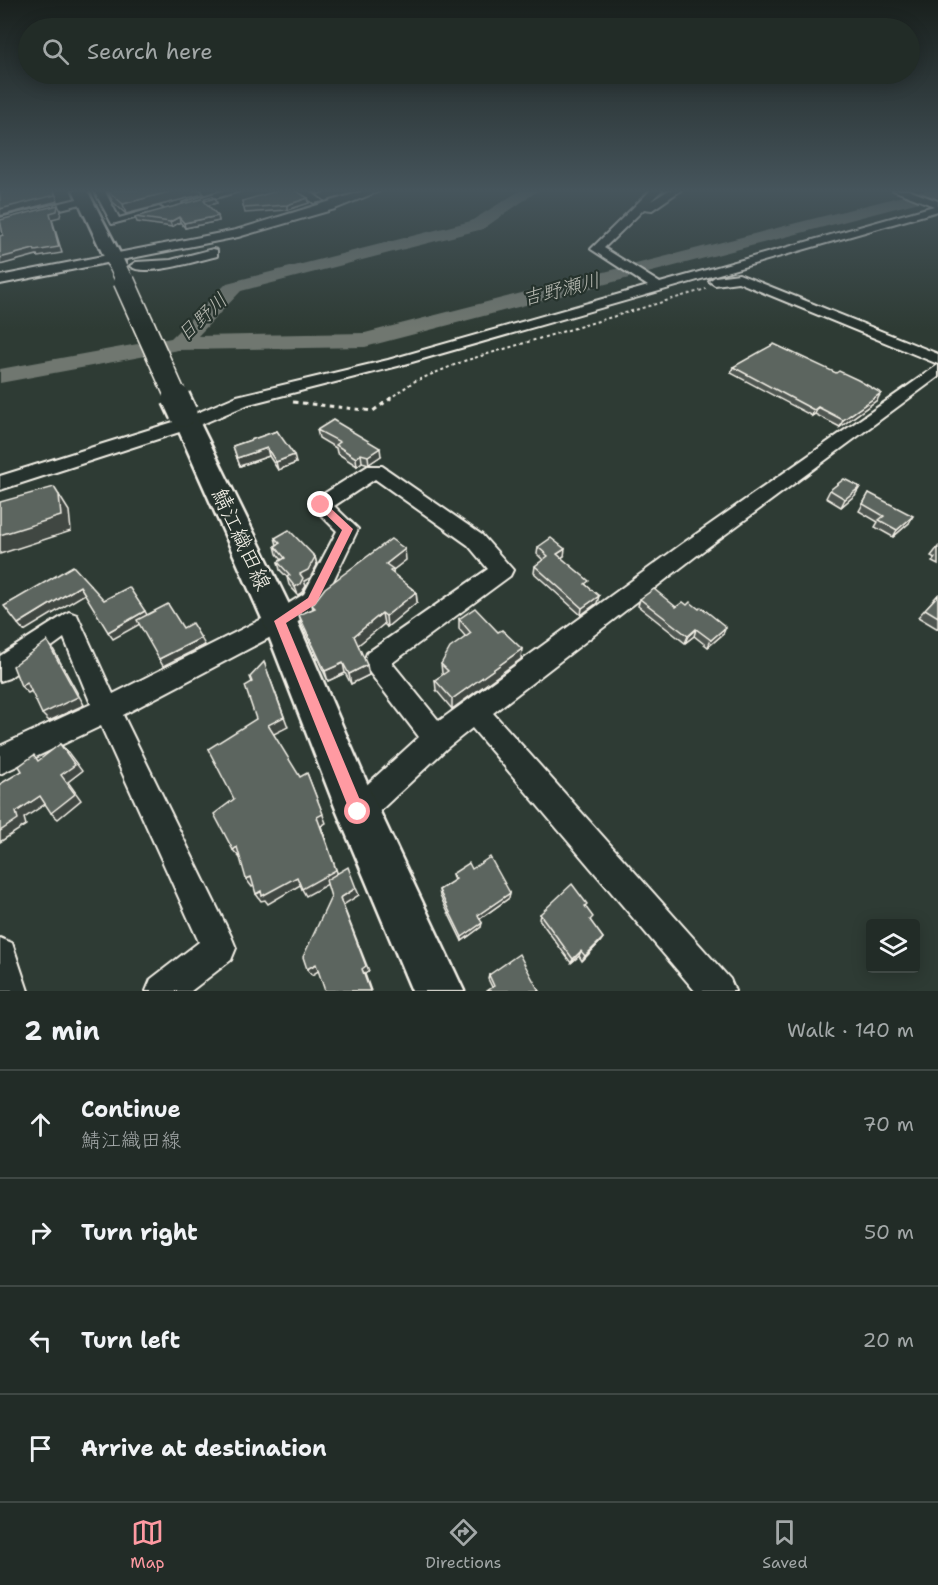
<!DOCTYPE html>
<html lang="en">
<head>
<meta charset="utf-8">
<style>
	body { margin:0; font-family:"Shantell Sans","Klee One",sans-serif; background:#2e3833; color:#f1f3f6 }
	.controls { position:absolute; right:18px; bottom:18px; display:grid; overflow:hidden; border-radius:6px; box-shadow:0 3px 15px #0003 }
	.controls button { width:54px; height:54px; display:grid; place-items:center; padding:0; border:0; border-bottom:2px solid #3f4844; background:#222c27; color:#f1f3f6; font:30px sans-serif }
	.stop { position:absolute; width:18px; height:18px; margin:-14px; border:4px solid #ff9aa2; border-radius:50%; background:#fff }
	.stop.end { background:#ff9aa2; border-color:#fff; box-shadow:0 2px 6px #0008 }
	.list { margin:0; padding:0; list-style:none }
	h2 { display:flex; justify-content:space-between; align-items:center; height:78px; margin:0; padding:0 24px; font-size:26px }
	h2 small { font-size:20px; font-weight:400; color:#a2a7a7 }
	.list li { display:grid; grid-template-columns:39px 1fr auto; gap:18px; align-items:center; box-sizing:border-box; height:108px; padding:0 24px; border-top:2px solid #3f4844 }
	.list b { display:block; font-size:22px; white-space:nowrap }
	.list p { margin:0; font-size:20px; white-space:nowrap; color:#a2a7a7 }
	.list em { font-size:20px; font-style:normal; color:#a2a7a7 }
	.icon { flex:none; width:33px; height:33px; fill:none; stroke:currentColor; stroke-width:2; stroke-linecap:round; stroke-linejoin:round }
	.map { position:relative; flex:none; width:938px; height:991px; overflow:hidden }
	.search { position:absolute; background:#222c27; box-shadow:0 3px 15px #0003; left:18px; right:18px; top:18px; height:66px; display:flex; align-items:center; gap:15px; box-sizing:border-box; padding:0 21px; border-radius:33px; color:#a2a7a7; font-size:22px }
	.sheet { height:510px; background:#222c27 }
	nav { display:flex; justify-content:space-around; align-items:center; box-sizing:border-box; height:84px; border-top:2px solid #3f4844; background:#222c27; font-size:16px; color:#a2a7a7 }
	nav a { display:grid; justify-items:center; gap:3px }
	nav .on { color:#ff9aa2 }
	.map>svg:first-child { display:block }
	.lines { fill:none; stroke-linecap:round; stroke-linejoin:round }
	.river { fill:#6f7770; fill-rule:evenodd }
	.minor-casing { stroke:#f4f1e8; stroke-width:4 }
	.secondary-casing { stroke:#f4f1e8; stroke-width:5 }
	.path-far1 { stroke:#f4f1e8; stroke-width:2; stroke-dasharray:3 3; stroke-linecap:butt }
	.path { stroke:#f4f1e8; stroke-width:3; stroke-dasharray:4.5 4.5; stroke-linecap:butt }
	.minor { fill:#26332d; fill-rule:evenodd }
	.secondary { fill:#26332d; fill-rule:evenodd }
	.secondary-bridge-far2-casing { stroke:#f4f1e8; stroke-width:19; stroke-linecap:butt }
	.secondary-bridge-far1-casing { stroke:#f4f1e8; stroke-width:24; stroke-linecap:butt }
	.secondary-bridge-casing { stroke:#f4f1e8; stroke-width:32; stroke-linecap:butt }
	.secondary-bridge-far2 { stroke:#26332d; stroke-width:16 }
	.secondary-bridge-far1 { stroke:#26332d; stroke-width:21 }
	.secondary-bridge { stroke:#26332d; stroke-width:27 }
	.wall { fill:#4f5751; stroke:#f4f1e8; stroke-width:1.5 }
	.shaded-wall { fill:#404742; stroke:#f4f1e8; stroke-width:1.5 }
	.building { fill:#5c655e; stroke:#f4f1e8; stroke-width:1.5 }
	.route { fill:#ff9aa2 }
	.labels { text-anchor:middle; stroke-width:4.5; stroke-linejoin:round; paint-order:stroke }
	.far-water-label { font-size:20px; font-style:italic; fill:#b8bab2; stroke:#26332d }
	.street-label { font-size:22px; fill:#f4f1e8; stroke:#26332d }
</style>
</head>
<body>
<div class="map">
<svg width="938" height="991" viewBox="0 0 938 991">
	<rect width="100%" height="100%" fill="#2e3b34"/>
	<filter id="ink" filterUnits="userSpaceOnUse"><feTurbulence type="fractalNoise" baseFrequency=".0167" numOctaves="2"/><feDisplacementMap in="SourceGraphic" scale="12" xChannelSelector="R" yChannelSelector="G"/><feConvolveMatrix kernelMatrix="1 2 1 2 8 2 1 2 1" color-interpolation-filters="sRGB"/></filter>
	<g filter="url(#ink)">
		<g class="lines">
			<polygon class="river" points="521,190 539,190 483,229 241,291 198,336 365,333 926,190 938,190 938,197 365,347 178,350 0,383 0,369 171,338 227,283 471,221"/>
			<defs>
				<g id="minor">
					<polygon points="94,190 104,190 119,218 159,207 164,210 112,224"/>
					<polygon points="225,190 243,190 188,206 183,203"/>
					<polygon points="296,190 308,190 323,201 314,203"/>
					<polygon points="367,190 382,190 335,209 238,237 0,284 0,276 236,230"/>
					<polygon points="651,190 662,190 651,201 669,190 681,190 652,210 644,209 604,248 660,283 934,206 893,190 908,190 938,201 938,211 398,366 249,404 195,427 0,490 0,476 183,419 237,396 388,360 648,286 591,249"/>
					<polygon points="85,197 90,200 89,202 0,224 0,218"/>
					<path d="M213,249l4,1v6c-17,4 -73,22 -87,10l6,-4 35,-2z"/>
					<polygon points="739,274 938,354 938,364 738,282 715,285 709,281 715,277"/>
					<polygon points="938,365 938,377 696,556 493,713 730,979 735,991 695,991 472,728 447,748 368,822 358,827 348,822 343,812 348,802 419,737 367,669 364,661 367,653 488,569 468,545 375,479 334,506 358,529 320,608 288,628 123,715 231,936 236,948 231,960 191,991 146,991 151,979 199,942 101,726 0,774 0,746 91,704 64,638 9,678 0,681 0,656 69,612 77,615 113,694 272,614 304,594 337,531 311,505 314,500 368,466 382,466 482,535 513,570 510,576 392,663 439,721 682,544"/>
					<polygon points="0,938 12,943 28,991 0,991"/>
				</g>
				<g id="secondary">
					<polygon points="73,190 87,190 125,263 122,267 110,267 107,263"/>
					<polygon points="183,406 192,408 195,413 297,621 373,797 464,991 412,991 337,812 263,621 171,413 174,408"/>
				</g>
			</defs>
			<use href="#minor" class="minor-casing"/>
			<use href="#secondary" class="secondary-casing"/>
			<polyline class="path-far1" points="389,399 413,382 464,361 706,289"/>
			<polyline class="path" points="293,402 373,411 391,398"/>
			<use href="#minor" class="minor"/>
			<use href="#secondary" class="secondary"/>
			<defs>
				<polyline id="secondary-bridge-far2" points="116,263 125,282"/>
				<polyline id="secondary-bridge-far1" points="124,281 177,399"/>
				<polyline id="secondary-bridge" points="176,398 183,413"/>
			</defs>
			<use href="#secondary-bridge-far2" class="secondary-bridge-far2-casing"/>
			<use href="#secondary-bridge-far1" class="secondary-bridge-far1-casing"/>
			<use href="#secondary-bridge" class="secondary-bridge-casing"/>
			<use href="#secondary-bridge-far2" class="secondary-bridge-far2"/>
			<use href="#secondary-bridge-far1" class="secondary-bridge-far1"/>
			<use href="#secondary-bridge" class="secondary-bridge"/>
		</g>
		<g class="wall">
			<polygon points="107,190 202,190 203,194 126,214 113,202"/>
			<polygon points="310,190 332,190 318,194"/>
			<polygon points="215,198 217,203 208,205 218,216 219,221 185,228 180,222 172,227 137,222 135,217"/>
			<polygon points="308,198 309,203 287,210 245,213 242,201"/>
			<polygon points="733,367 877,400 840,427 815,414 812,416 731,373"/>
			<polygon points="317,430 381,456 369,464 362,462 357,466 337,453 336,448 319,438"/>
			<polygon points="277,431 296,463 278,470 269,456 240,466 233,446"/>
			<polygon points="830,490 855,495 841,507 826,498"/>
			<polygon points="869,493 909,523 893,537 875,527 878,522 859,511"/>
			<polygon points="275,538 315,557 317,565 310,578 304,581 306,586 302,592 298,595 289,585 287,577 280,570 278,562 282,560 277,554 275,546 277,545"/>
			<polygon points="538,547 564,556 561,558 588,587 597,603 581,615 534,573 535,566 543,560 537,554"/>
			<polygon points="938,547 938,565 932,562 935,558 931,556"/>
			<polygon points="406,560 393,570 393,574 416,592 417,602 387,627 384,624 358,645 369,675 351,684 345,673 328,681 302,625 299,615 313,609 312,605"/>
			<polygon points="938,595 938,629 918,617"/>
			<polygon points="640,599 676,607 723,634 708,647 694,636 685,643 638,606"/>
			<polygon points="459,619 521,659 452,709 436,690 435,680 443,675 442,673 441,664 466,637 459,629"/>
			<polygon points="472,869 510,893 509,898 480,919 481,927 462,941 440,896 439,890 454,881 452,874"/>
			<polygon points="586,907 591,922 603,938 600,942 582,961 579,956 571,963 539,919 540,914"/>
			<polygon points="489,975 539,991 492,987 488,979"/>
		</g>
		<g class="shaded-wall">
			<polygon points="54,190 58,201 0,216 0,209"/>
			<polygon points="176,190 202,190 203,194 126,214 123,204"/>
			<polygon points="317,190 332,190 318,194"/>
			<polygon points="215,198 217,203 205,206 204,201"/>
			<polygon points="308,198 309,203 287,210 287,205"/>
			<polygon points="58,205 61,211 60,217 52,219 62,253 38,257 37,255 0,265 0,258"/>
			<polygon points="218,216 219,221 185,228 184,223"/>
			<polygon points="179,217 180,222 172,227 170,222"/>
			<polygon points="881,393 877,400 840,427 843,420"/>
			<polygon points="818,407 815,414 812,416 814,410"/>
			<polygon points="267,448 269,456 240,466 237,458"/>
			<polygon points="380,448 381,456 369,464 368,456"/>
			<polygon points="361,454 362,462 357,466 356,458"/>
			<polygon points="294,455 296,463 278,470 276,462"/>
			<polygon points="860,487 855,495 841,507 845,499"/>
			<polygon points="59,495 69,511 71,531 0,554 0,535"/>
			<polygon points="913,516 909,523 893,537 897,530"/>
			<polygon points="405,549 406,560 393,570 394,579 386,564"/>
			<polygon points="565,549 564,556 556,561 557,554"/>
			<polygon points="315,557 317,565 310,578 304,581 306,586 302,592 298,595 295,587 300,574"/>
			<polygon points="80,586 85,594 24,631 18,624"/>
			<polygon points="416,592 417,602 387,627 386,616"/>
			<polygon points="599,596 597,603 581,615 582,608"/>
			<polygon points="145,611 149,619 113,639 108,632"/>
			<polygon points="382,613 384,624 357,646 354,636"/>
			<polygon points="726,627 723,634 708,647 711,640"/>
			<polygon points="696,629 694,636 685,643 688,636"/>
			<polygon points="201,638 205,645 163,666 159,659"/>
			<polygon points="47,641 53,649 84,705 49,721 42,714"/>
			<polygon points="522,649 521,659 452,709 452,699"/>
			<polygon points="264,662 288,727 272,735 268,725"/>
			<polygon points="343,663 345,673 328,681 325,671"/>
			<polygon points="367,665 369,675 351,684 349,674"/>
			<polygon points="27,682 34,690 28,693 21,686"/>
			<polygon points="60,744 67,751 82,771 68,782 81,800 58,819 51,813 61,775"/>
			<polygon points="307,773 326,823 321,826 339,878 306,896 302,889 317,817"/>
			<polygon points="40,796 47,803 24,818 26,825 0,842 0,831 16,812"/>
			<polygon points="237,847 243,855 240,858 233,850"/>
			<polygon points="251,877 257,884 252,887 246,879"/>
			<polygon points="297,877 302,884 268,904 265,900 261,901 256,894"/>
			<polygon points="356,888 359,895 343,905 369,971 365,974 371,991 370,991 362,969 340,898"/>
			<polygon points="510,893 509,898 478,920 478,915"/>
			<polygon points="482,923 481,927 462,941 462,937"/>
			<polygon points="603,938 600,942 582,961 585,956"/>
			<polygon points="581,951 579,956 571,963 573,959"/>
			<polygon points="316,964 320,970 312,975 307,969"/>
		</g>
		<g class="building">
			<polygon points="8,190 54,190 55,195 0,209 0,193"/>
			<polygon points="108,190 176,190 123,204 109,192"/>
			<polygon points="280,190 295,190 308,198 287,205 244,208 242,201"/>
			<polygon points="212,196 215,198 204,201 218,216 184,223 179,217 170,222 135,217"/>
			<polygon points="58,205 57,211 50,213 59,247 35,251 34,249 0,258 0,236 3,235 0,220"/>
			<polygon points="774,344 836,373 839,371 858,380 881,393 843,420 818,407 814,410 733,367"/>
			<polygon points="333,420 380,448 368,456 361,454 356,458 336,445 340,442 317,430"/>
			<polygon points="277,431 294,455 276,462 267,448 237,458 233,446"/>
			<polygon points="844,479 860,487 845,499 830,490"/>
			<polygon points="54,487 59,495 61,516 0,535 0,502"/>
			<polygon points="869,493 913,516 897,530 879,520 884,516 863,504"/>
			<polygon points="289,530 315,557 308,570 300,574 303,578 300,584 295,587 287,577 290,575 278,562 285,558 275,546 280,543 275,538"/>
			<polygon points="551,538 565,549 557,554 589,581 585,584 599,596 582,608 535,566 548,556 538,547"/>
			<polygon points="391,539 405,549 386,564 393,569 390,571 416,592 386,616 382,613 354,636 367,665 349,674 343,663 325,671 299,615 315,608 312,605 325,588"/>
			<polygon points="73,566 104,600 129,587 145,611 108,632 80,586 18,624 4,606"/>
			<polygon points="654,589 676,607 683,602 687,605 690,602 699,609 701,607 726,627 711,640 696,629 688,636 640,599"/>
			<polygon points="938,595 938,617 925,609"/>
			<polygon points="168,604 183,628 192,623 201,638 159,659 137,620"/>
			<polygon points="475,608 498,632 502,630 522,649 452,699 435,680 448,671 441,664 450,648 471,633 459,619"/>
			<polygon points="47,641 78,697 42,714 27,682 21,686 13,666"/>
			<polygon points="264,662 284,717 268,725 300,777 307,773 323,814 317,817 336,870 302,889 297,877 262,896 261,891 256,894 251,877 246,879 237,847 233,850 214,814 234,799 208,749 256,719 245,686 252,682 250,677"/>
			<polygon points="60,744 75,765 61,775 75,794 51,813 40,796 16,812 18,819 0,831 0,784 22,771 19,766 34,755 38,761"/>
			<polygon points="490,857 510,893 478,915 482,923 462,937 439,890 456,879 452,874 469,863 472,869"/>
			<polygon points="348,867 356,888 340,898 366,966 362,969 370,991 325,991 316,964 307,969 303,957 331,897 326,880"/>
			<polygon points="572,884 587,904 585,906 593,917 590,920 603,938 585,956 581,951 573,959 540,914"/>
			<polygon points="519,954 539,991 487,991 494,986 489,975"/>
		</g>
	</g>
	<linearGradient id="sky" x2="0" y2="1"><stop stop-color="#19201d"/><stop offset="0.58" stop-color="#46555c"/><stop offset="1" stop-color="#46555c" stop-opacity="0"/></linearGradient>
	<rect width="938" height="329" fill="url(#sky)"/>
	<polygon class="route" points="318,502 324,502 353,529 316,604 286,623 365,812 363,817 358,819 352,817 274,621 308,598 342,530 318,507"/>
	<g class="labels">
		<g class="far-water-label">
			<text transform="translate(561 289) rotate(-14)" y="7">吉野瀬川</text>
			<text transform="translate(202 317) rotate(-43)" y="7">日野川</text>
		</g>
		<g class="street-label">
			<text transform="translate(242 539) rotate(65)" y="8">鯖江織田線</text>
		</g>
	</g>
</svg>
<div class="controls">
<button><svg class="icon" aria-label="layers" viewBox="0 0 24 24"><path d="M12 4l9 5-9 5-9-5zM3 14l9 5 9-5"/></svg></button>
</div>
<div class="stop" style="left:358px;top:812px"></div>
<div class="stop end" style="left:321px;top:505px"></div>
<div class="search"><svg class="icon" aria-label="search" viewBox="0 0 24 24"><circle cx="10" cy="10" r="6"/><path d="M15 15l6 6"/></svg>Search here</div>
</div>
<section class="sheet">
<h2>2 min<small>Walk · 140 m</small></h2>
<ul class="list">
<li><svg class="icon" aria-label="ahead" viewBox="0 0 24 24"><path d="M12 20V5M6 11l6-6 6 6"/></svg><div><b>Continue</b><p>鯖江織田線</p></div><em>70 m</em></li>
<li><svg class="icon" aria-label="right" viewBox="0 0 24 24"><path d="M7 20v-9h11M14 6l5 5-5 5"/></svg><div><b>Turn right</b></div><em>50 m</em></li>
<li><svg class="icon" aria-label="left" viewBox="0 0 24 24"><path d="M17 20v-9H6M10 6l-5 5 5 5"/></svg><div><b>Turn left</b></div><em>20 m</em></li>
<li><svg class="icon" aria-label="arrive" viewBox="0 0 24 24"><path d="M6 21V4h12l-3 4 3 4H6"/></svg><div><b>Arrive at destination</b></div></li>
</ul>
</section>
<nav>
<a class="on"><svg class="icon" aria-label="map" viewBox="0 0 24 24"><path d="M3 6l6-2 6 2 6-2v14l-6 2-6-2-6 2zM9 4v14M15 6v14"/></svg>Map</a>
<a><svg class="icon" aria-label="directions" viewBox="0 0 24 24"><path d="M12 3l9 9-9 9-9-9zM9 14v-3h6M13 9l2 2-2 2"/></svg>Directions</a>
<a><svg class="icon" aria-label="saved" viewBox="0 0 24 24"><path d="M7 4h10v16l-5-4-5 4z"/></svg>Saved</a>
</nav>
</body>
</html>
